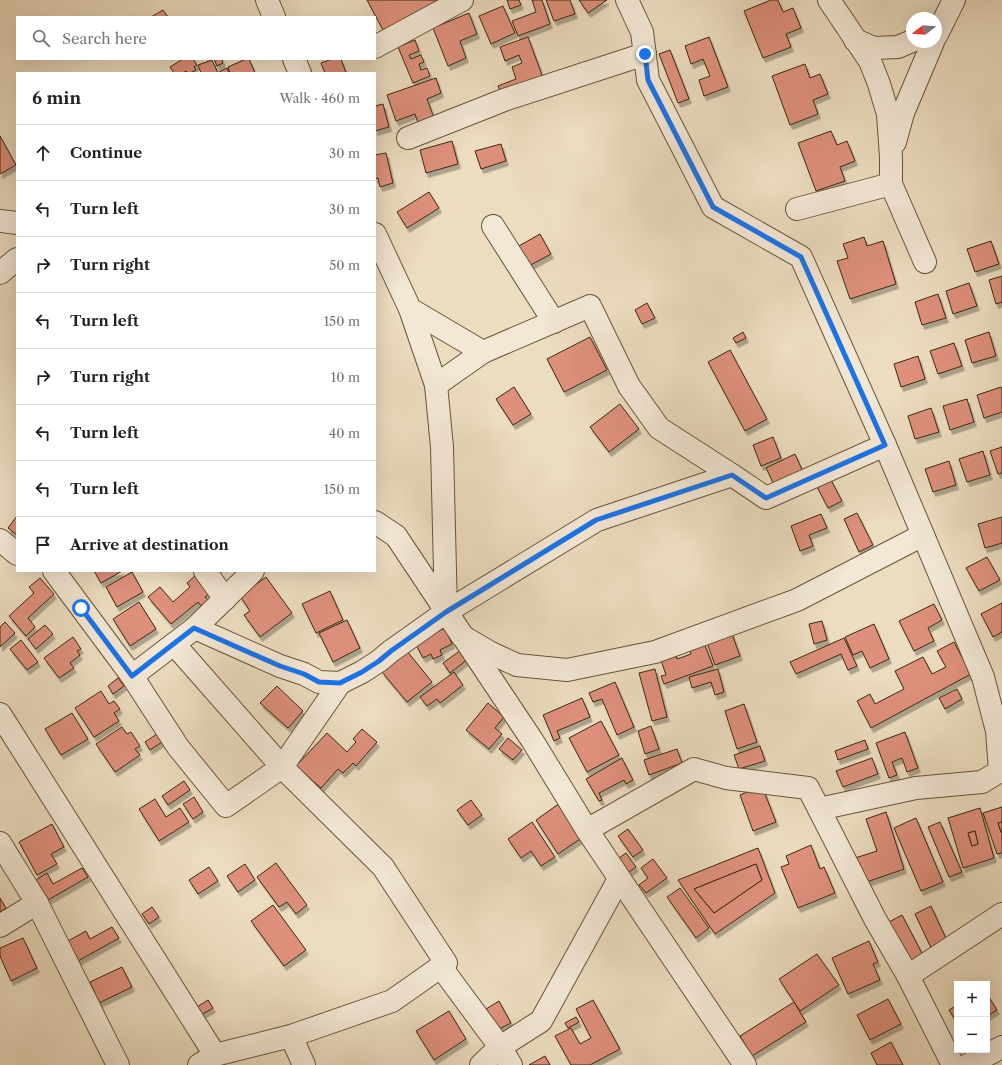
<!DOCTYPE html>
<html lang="en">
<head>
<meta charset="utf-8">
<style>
	body { margin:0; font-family:"Libre Caslon Text",serif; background:#f2f2f2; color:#222 }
	.controls { position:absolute; right:12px; bottom:12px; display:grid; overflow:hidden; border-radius:0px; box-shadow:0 4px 16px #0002 }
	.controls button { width:36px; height:36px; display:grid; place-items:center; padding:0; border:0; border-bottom:1px solid #e0e0e0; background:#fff; color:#222; font:20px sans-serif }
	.compass { position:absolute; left:906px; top:12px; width:36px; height:36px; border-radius:50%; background:#fff; box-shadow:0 4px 16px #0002; rotate:253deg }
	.stop { position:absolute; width:12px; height:12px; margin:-9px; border:3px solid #1a73e8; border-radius:50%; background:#fff }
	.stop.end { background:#1a73e8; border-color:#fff; box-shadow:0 1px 4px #0008 }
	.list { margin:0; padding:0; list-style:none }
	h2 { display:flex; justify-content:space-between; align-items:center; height:52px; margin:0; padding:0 16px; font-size:17px }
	h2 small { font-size:13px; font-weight:400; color:#767676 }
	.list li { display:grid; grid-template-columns:26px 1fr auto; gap:12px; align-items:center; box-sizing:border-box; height:56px; padding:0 16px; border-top:1px solid #e0e0e0 }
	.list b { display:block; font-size:15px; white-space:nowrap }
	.list em { font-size:13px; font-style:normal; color:#767676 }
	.icon { flex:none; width:22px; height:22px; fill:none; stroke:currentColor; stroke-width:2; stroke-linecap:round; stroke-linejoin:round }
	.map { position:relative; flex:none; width:1002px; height:1065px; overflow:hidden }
	.search { position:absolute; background:#fff; box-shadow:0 4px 16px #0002; left:16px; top:16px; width:360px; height:44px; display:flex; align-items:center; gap:10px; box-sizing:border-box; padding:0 14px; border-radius:0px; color:#767676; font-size:15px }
	.panel { position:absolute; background:#fff; box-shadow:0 4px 16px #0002; left:16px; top:72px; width:360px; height:500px; border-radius:0px }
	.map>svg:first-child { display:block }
	.building { fill:#de907d; stroke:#3b280c; fill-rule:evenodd; filter:url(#shadow) }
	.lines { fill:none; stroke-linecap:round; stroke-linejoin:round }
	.minor-casing { stroke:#675539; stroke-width:24 }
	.minor { stroke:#f3e8d6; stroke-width:22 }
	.route { stroke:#1a73e8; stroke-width:5 }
</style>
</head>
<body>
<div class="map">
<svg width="1002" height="1065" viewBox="0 0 1002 1065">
	<defs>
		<filter id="shadow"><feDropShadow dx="2.5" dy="4.5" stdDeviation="0" flood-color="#0004"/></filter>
	</defs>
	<rect width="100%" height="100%" fill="#ecdcc0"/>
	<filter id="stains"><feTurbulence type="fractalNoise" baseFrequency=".005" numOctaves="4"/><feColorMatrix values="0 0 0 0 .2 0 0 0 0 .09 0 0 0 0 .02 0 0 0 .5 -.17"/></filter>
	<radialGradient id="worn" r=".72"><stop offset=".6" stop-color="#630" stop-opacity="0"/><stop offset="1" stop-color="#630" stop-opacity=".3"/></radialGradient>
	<g class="building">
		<polygon points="367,0 445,0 384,32"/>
		<polygon points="507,0 519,0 521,5 510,9"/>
		<polygon points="532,0 542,0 550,24 518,36 512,21 536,12"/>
		<polygon points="546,0 570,0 575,14 554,21"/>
		<polygon points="579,0 607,0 588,13"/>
		<polygon points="771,0 778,0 783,12 793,8 801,28 786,34 791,47 763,58 744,11"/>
		<polygon points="503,6 515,33 491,44 479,16"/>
		<polygon points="163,10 168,17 151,17"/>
		<polygon points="469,13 477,34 460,41 466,58 448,66 433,28"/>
		<polygon points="528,37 545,83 503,99 498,86 516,79 512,67 522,63 519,55 505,61 500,47"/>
		<polygon points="709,37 728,87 704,96 699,80 710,76 703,59 691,64 685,46"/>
		<polygon points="415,40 419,51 409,55 411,59 421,55 424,62 419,64 421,70 427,68 430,76 413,83 398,47"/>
		<polygon points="670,50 689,99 678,103 659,54"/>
		<polygon points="183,59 193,59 197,65 194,67 196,70 190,73 188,73 186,71 183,73 174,73 170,67"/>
		<polygon points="214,59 222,59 223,63 217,66"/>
		<polygon points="246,59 249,59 255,73 230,73 228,67"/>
		<polygon points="332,59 341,59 346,73 325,73 321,63"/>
		<polygon points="212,60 218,73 201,73 198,65"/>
		<polygon points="805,64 810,78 820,74 828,94 813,100 818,114 790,125 772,76"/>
		<polygon points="227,68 229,73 219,73 219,72"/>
		<polygon points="436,78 441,93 427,99 434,118 418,123 415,114 396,121 387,95"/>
		<polygon points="383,104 389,127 375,131 375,106"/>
		<polygon points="831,131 837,145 847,141 855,161 840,167 845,181 816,191 798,143"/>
		<polygon points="0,136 16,165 0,174"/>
		<polygon points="452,141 458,164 426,173 420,150"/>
		<polygon points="501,144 506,161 481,169 475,151"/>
		<polygon points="386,153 393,183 380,187 378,178 375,179 375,155"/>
		<polygon points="429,192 439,208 407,228 397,212"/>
		<polygon points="540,234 551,254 527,267 517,247"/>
		<polygon points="864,237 867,246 883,241 896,284 850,299 837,261 848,258 843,244"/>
		<polygon points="991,241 999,264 975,272 967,249"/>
		<polygon points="1002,276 1002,302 996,304 989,280"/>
		<polygon points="969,283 977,306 953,314 946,291"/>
		<polygon points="938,294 946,318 922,325 915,302"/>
		<polygon points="647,303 655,318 642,324 635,310"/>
		<polygon points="743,332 746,338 736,343 733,338"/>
		<polygon points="989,332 996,356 972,363 965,340"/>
		<polygon points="590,337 607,370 564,392 547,359"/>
		<polygon points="954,343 962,366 938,374 930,351"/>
		<polygon points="730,350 767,419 745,431 708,362"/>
		<polygon points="918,356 925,379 901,387 894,364"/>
		<polygon points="514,387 531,414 513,425 496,399"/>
		<polygon points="1001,387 1002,391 1002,412 984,418 977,395"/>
		<polygon points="967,399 974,422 950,430 943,406"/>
		<polygon points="620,404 639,429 609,452 590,427"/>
		<polygon points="931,408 939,432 915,439 908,416"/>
		<polygon points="773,437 781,458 761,466 753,445"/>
		<polygon points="1002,447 1002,473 998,474 990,451"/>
		<polygon points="983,451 990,475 967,482 959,459"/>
		<polygon points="795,454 804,474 775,487 766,468"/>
		<polygon points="949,461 956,485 933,492 925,469"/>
		<polygon points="830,478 842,501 828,508 816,485"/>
		<polygon points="857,513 873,545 859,552 844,519"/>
		<polygon points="821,514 827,528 809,535 813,546 800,551 791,526"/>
		<polygon points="17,516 17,535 8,528"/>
		<polygon points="1002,517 1002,543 985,548 978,524"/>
		<polygon points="987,557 1000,580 979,591 966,568"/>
		<polygon points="94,571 122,571 101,583"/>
		<polygon points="132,572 143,592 117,607 106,587"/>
		<polygon points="196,575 211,592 205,597 209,601 202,607 198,602 171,624 148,597 160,587 173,602 190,587 187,583"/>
		<polygon points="266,577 292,613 260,637 244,615 250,611 240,596"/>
		<polygon points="40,578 54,594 28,618 35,627 26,636 9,616 34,593 29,587"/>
		<polygon points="330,591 343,620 316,633 302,604"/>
		<polygon points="139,602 156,629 130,646 113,619"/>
		<polygon points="934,604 942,620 928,628 934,641 914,651 899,621"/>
		<polygon points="1002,604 1002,632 993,637 981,614 1002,603"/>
		<polygon points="347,620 360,648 333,662 319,633"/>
		<polygon points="822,621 827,640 814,644 809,624"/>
		<polygon points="5,622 15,633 0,647 0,627"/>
		<polygon points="874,624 889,659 870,668 862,651 853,655 845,637"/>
		<polygon points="45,625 53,634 36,649 28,639"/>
		<polygon points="445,628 452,644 440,650 442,655 433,659 431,654 423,658 415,643"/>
		<polygon points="731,631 740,656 715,665 706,640"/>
		<polygon points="73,637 81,649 77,651 80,655 70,663 74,668 59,678 44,658"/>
		<polygon points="844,638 857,666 848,670 841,654 796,674 790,662"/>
		<polygon points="21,640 38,662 27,670 10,649"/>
		<polygon points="954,642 971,674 871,728 857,701 870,694 875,704 904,689 895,671 923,657 932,674 946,667 937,651"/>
		<polygon points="704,643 713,666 664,684 661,676 666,675 660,657 674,651 677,659 691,654 689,649"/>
		<polygon points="461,650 468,659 450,673 443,663"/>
		<polygon points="407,651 432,682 407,702 382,672"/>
		<polygon points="655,669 667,717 652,721 639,673"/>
		<polygon points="718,669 724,692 715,695 711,682 692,688 689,677"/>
		<polygon points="454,672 463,685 440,703 437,699 427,706 420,697"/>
		<polygon points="118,678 124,686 113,694 108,686"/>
		<polygon points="615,682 634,727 617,735 602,699 593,702 589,693"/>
		<polygon points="277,686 303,711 288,728 260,703"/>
		<polygon points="957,689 962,699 945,709 939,698"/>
		<polygon points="101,691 109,704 114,701 120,709 114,713 119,721 94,737 75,708"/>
		<polygon points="582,698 590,717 557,731 560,738 554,741 543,715"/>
		<polygon points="488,703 504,717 495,728 502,734 489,749 466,730"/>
		<polygon points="744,704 757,742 737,749 725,711"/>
		<polygon points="72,713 88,739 61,755 45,729"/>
		<polygon points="601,721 619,755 587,772 569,738"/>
		<polygon points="651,726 659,749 645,754 638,731"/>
		<polygon points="122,727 127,734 131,732 140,746 135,749 140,755 115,772 96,744"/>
		<polygon points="362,729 377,742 356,766 353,763 343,773 338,769 321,788 296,766 327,733 347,752 356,742 353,739"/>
		<polygon points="905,732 918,768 907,772 902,758 892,762 897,775 889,778 876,743"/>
		<polygon points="157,734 162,742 150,750 145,742"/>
		<polygon points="508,738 522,750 513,760 499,749"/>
		<polygon points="865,740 868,749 838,760 835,751"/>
		<polygon points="760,746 765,761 739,769 734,755"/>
		<polygon points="677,749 682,763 649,775 644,760"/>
		<polygon points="622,758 633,780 626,784 624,780 599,793 602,800 599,801 586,779"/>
		<polygon points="872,758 878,774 843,787 836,771"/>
		<polygon points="184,781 190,790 168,805 162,796"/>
		<polygon points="762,786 776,822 753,831 740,795"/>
		<polygon points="194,797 203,812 193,819 183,804"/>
		<polygon points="155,799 166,817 180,808 189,822 159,841 139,809"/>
		<polygon points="471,800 482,815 468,825 457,810"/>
		<polygon points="560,803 583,837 558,854 536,820"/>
		<polygon points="1002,807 1002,822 998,823 1001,832 1002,832 1002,853 997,854 983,813"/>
		<path d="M980,808l14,50 -31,10 -15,-50zM975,831l3,13 -6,2 -4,-13z"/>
		<polygon points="886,812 904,869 864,883 855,858 877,851 866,819"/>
		<polygon points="916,818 943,882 921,891 894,828"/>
		<polygon points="532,822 555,857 541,866 531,851 521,858 508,839"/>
		<polygon points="940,822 962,872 949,877 928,827"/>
		<polygon points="1002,822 1002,832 1001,832 998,823"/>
		<polygon points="52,824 64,847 51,854 57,864 37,875 19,842"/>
		<polygon points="628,829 643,850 633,857 618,836"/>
		<polygon points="975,831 978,844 972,846 968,833"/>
		<polygon points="811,845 820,869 824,867 835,893 798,908 781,867 789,864 786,856"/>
		<path d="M758,848l17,45 -60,41 -37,-54zM756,864l6,16 -48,33 -20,-24z"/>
		<polygon points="626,853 636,867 629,872 619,858"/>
		<polygon points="653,859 667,878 646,893 639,885 648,878 641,868"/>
		<polygon points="276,863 307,905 296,914 287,902 279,907 257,877"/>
		<polygon points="245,864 255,880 238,892 227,876"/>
		<polygon points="756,864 762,880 714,913 694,889"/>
		<polygon points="209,867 218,881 198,894 189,880"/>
		<polygon points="82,868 88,877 48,900 36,880 47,873 53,884"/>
		<polygon points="680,888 709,928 696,938 667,897"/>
		<polygon points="0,898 6,908 0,912"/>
		<polygon points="273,905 306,950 284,966 251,921"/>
		<polygon points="931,906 949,945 933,952 915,914"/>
		<polygon points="152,907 159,917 149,924 142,914"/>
		<polygon points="902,915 924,957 909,965 887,923"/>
		<polygon points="112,927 119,938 78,961 68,941 86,931 90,939"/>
		<polygon points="23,938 37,968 11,981 0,956 0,948"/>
		<polygon points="869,941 878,962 873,964 880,980 848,994 832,958"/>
		<polygon points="817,954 839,985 800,1011 779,979"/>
		<polygon points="122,967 132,987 99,1003 90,982"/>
		<polygon points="987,994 997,1010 987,1016"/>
		<polygon points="888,999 901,1024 870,1040 857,1015"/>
		<polygon points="208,1000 213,1008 201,1015 197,1007"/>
		<polygon points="593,1000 620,1049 590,1065 571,1065 555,1036 571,1028 580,1044 591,1038 576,1009"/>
		<polygon points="499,1001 511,1023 497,1030 486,1009"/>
		<polygon points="794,1002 806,1022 752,1056 740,1036"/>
		<polygon points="957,1005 957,1023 949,1010"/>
		<polygon points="449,1011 466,1039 434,1060 416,1031"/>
		<polygon points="576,1017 579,1022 568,1028 565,1023"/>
		<polygon points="891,1042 903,1065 877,1065 871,1053"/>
		<polygon points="545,1056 550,1065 529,1065"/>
	</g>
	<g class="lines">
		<defs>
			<g id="minor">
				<polyline points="267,0 274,17"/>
				<polyline points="936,36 954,0"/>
				<polyline points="855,40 874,48 898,47 912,41"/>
				<polyline points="375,47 462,0"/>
				<polyline points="294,59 300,73"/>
				<polyline points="408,138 504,100 645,54"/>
				<polyline points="895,142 903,113 933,42"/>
				<polyline points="891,184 925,262"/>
				<polyline points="797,209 891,184 891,157 888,114 879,84 870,61 829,0"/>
				<polyline points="0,221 17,223"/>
				<polyline points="493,226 554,322"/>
				<polyline points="375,234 410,309 483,352 590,306 629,386 659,428 732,475"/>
				<polyline points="0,273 17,259"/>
				<polyline points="410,309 436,385 442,447 446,612"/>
				<polyline points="436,385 483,352"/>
				<polyline points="375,522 396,536 532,740 587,830 745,1065"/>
				<polyline points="0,540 17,554"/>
				<polyline points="54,571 132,676 195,628 280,666 304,674 319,682 340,683 362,672 379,661 391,651 446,612 462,636 491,653 517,665 567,670 655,652 797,600 923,535"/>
				<polyline points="205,571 225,599"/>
				<polyline points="446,612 597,520 732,475 766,498 885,445"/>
				<polyline points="195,628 253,571"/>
				<polyline points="174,644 282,767 383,867 446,963 392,1001 291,1036 215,1055"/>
				<polyline points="132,676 178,747 226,806 282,767 340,683"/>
				<polyline points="0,714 215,1055 199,1065"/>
				<polyline points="819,809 875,919 908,976 953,1065"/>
				<polyline points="587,830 694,769 726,778 808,788 819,809 916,788 982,782 1000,771 997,731 983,677 885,445 801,257 713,207 648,80 642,32 627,0"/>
				<polyline points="0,843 37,903 118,1065"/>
				<polyline points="0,926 37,903"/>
				<polyline points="441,967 500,1047 511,1065"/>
				<polyline points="908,976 1002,914"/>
				<polyline points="291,1036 304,1065"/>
				<polyline points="481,1065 500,1047 541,1021 619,879"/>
				<polyline points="968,1065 1002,1047"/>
			</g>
		</defs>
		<use href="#minor" class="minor-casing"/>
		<use href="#minor" class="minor"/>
	</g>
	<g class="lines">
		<polyline class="route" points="81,608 132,676 194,628 280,666 304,674 319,682 340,683 362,672 379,661 391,651 446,612 596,520 732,475 766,498 885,445 801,257 713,207 648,80 645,54"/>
	</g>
	<rect width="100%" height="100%" filter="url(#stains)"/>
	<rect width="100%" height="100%" fill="url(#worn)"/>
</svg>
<div class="controls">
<button>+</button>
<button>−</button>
</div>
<svg class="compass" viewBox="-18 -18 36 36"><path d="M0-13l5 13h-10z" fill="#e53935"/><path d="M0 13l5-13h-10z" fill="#767676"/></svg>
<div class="stop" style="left:81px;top:608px"></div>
<div class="stop end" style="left:645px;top:54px"></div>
<div class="search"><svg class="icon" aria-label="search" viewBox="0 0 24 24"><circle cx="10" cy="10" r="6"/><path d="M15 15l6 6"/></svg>Search here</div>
<section class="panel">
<h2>6 min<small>Walk · 460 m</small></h2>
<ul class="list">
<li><svg class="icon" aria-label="ahead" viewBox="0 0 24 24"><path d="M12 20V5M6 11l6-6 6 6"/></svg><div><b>Continue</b></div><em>30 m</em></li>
<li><svg class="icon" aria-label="left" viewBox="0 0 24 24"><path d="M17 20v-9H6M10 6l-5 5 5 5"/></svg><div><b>Turn left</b></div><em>30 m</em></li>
<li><svg class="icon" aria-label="right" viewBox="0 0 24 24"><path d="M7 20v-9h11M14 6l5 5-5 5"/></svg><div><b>Turn right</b></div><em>50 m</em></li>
<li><svg class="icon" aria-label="left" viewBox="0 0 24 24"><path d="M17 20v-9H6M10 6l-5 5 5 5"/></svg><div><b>Turn left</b></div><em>150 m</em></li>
<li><svg class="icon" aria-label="right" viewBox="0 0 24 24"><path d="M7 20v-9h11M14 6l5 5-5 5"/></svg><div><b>Turn right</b></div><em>10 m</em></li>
<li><svg class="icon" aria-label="left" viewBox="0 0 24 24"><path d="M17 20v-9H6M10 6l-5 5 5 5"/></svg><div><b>Turn left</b></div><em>40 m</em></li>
<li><svg class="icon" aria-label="left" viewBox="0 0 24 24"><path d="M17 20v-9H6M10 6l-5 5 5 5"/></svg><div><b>Turn left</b></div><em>150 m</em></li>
<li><svg class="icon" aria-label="arrive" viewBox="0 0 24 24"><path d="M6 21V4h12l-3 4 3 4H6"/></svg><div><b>Arrive at destination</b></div></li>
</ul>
</section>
</div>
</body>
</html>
